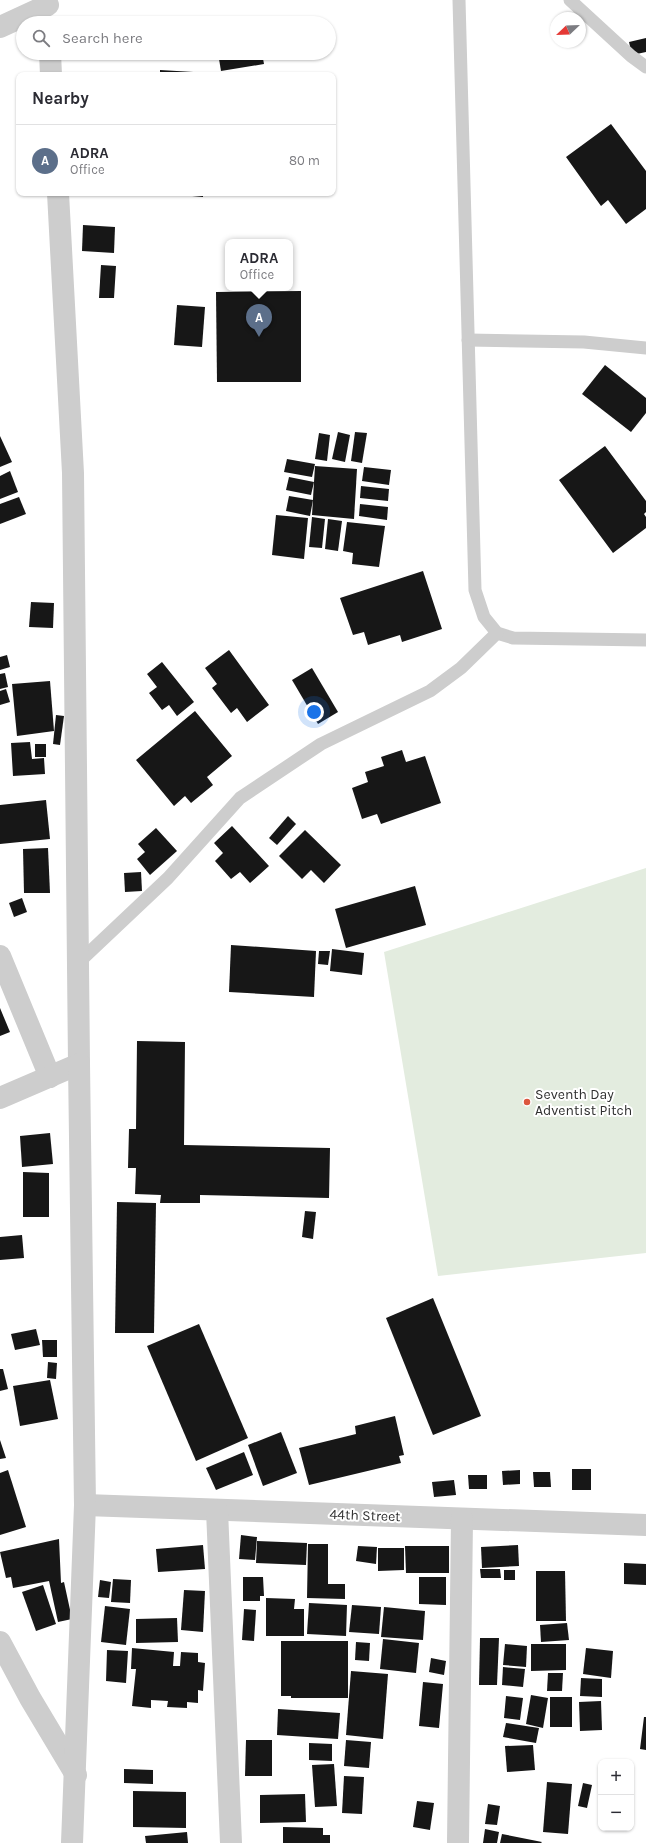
<!DOCTYPE html>
<html lang="en">
<head>
<meta charset="utf-8">
<style>
	body { margin:0; font-family:Karla,sans-serif; background:#f7f7f7; color:#2b2b33 }
	.controls { position:absolute; right:12px; bottom:12px; display:grid; overflow:hidden; border-radius:8px; box-shadow:0 1px 3px #0004 }
	.controls button { width:36px; height:36px; display:grid; place-items:center; padding:0; border:0; border-bottom:1px solid #e1e1e2; background:#fff; color:#2b2b33; font:20px sans-serif }
	.compass { position:absolute; left:550px; top:12px; width:36px; height:36px; border-radius:50%; background:#fff; box-shadow:0 1px 3px #0004; rotate:247deg }
	.you { position:absolute; left:314px; top:712px; width:14px; height:14px; margin:-10px; border:3px solid #fff; border-radius:50%; background:#1a73e8; box-shadow:0 0 0 6px #1a73e833 }
	.badge { display:grid; place-items:center; width:26px; height:26px; border-radius:50%; background:#db2777; color:#fff; font-size:13px; font-weight:700 }
	.pin { position:absolute; translate:-50% -33px; filter:drop-shadow(0 1px 2px #0008) }
	.pin::after { content:''; position:absolute; top:21px; width:14px; height:12px; background:inherit; clip-path:polygon(0 0,100% 0,50% 100%) }
	.popup { position:absolute; left:225px; top:239px; width:68px; height:52px; box-sizing:border-box; display:grid; place-content:center; border-radius:8px; background:#fff; filter:drop-shadow(0 1px 3px #0005); font-size:13px; white-space:nowrap; color:#7c7c81 }
	.popup b { font-size:15px; color:#2b2b33 }
	.popup::after { content:''; position:absolute; left:50%; top:100%; margin-left:-8px; border:8px solid transparent; border-top-color:#fff }
	.list { margin:0; padding:0; list-style:none }
	h2 { display:flex; justify-content:space-between; align-items:center; height:52px; margin:0; padding:0 16px; font-size:17px }
	h2 small { font-size:13px; font-weight:400; color:#7c7c81 }
	.list li { display:grid; grid-template-columns:26px 1fr auto; gap:12px; align-items:center; box-sizing:border-box; height:72px; padding:0 16px; border-top:1px solid #e1e1e2 }
	.list b { display:block; font-size:15px; white-space:nowrap }
	.list p { margin:0; font-size:13px; white-space:nowrap; color:#7c7c81 }
	.list em { font-size:13px; font-style:normal; color:#7c7c81 }
	.icon { flex:none; width:22px; height:22px; fill:none; stroke:currentColor; stroke-width:2; stroke-linecap:round; stroke-linejoin:round }
	.map { position:relative; flex:none; width:646px; height:1843px; overflow:hidden }
	.search { position:absolute; background:#fff; box-shadow:0 1px 3px #0004; left:16px; top:16px; width:320px; height:44px; display:flex; align-items:center; gap:10px; box-sizing:border-box; padding:0 14px; border-radius:22px; color:#7c7c81; font-size:15px }
	.panel { position:absolute; background:#fff; box-shadow:0 1px 3px #0004; left:16px; top:72px; width:320px; height:124px; border-radius:8px }
	.map>svg:first-child { display:block }
	.green { fill:#e3ecdf }
	.building { fill:#171717 }
	.lines { fill:none; stroke-linecap:round; stroke-linejoin:round }
	.lane { stroke:#cdcdcd; stroke-width:13 }
	.street { stroke:#cdcdcd; stroke-width:22 }
	.poi-dot { fill:#dc563e; stroke:#fff; stroke-width:1.5 }
	.labels { text-anchor:middle; stroke-width:4; stroke-linejoin:round; paint-order:stroke }
	.poi-label { font-size:14px; fill:#303030; stroke:#fff; text-anchor:start }
	.street-label { font-size:14px; fill:#303030; stroke:#fff }
</style>
</head>
<body>
<div class="map">
<svg width="646" height="1843" viewBox="0 0 646 1843">
	<rect width="100%" height="100%" fill="#fff"/>
	<polygon class="green" points="646,868 646,1253 438,1276 384,952"/>
	<g class="building">
		<polygon points="646,38 646,52 632,55 629,42"/>
		<polygon points="218,53 262,53 264,64 221,71"/>
		<polygon points="160,70 210,73 210,75 160,75"/>
		<polygon points="611,124 646,171 646,209 626,224 608,200 601,206 566,157"/>
		<polygon points="159,193 203,193 203,197"/>
		<polygon points="83,225 115,227 114,253 82,251"/>
		<polygon points="101,265 116,266 114,298 99,298"/>
		<polygon points="301,291 301,382 217,382 216,292"/>
		<polygon points="177,305 205,307 202,347 174,345"/>
		<polygon points="605,365 646,398 646,413 631,432 582,394"/>
		<polygon points="338,432 350,435 345,462 332,459"/>
		<polygon points="355,432 367,433 362,463 351,461"/>
		<polygon points="319,433 330,435 327,461 315,459"/>
		<polygon points="0,436 12,462 0,467"/>
		<polygon points="605,446 646,501 646,512 644,514 646,517 646,528 613,553 559,480"/>
		<polygon points="287,459 315,464 312,477 284,472"/>
		<polygon points="315,466 357,469 354,519 312,515"/>
		<polygon points="364,467 391,470 389,485 362,481"/>
		<polygon points="10,471 18,492 0,499 0,476"/>
		<polygon points="289,477 314,482 311,495 286,490"/>
		<polygon points="361,486 389,489 388,501 360,498"/>
		<polygon points="289,496 313,500 310,516 286,511"/>
		<polygon points="19,497 26,514 0,524 0,504"/>
		<polygon points="360,504 388,507 387,520 359,516"/>
		<polygon points="276,515 308,518 304,559 272,555"/>
		<polygon points="312,517 325,519 322,548 309,547"/>
		<polygon points="328,519 342,521 338,551 325,549"/>
		<polygon points="347,522 385,526 379,567 352,564 353,553 343,551"/>
		<polygon points="423,571 442,629 402,642 400,635 368,645 364,632 353,635 340,598"/>
		<polygon points="31,602 54,603 53,628 29,627"/>
		<polygon points="229,650 269,705 247,722 237,708 231,713 212,688 217,684 205,668"/>
		<polygon points="7,655 10,667 0,670 0,657"/>
		<polygon points="162,662 194,702 177,716 169,705 162,710 149,693 157,687 147,674"/>
		<polygon points="312,668 338,712 318,724 292,680"/>
		<polygon points="5,673 8,687 0,689 0,674"/>
		<polygon points="50,681 54,731 17,736 12,684"/>
		<polygon points="6,689 10,702 0,705 0,691"/>
		<polygon points="195,711 232,756 207,777 213,785 191,803 185,796 174,806 136,760"/>
		<polygon points="56,715 64,716 60,745 53,744"/>
		<polygon points="30,742 32,759 44,758 45,774 13,776 11,743"/>
		<rect x="35" y="744" width="11" height="13"/>
		<polygon points="402,750 406,762 425,756 441,803 381,824 377,814 362,819 352,788 368,782 365,772 384,766 381,757"/>
		<polygon points="46,800 50,839 0,844 0,805"/>
		<polygon points="288,816 296,824 277,845 269,838"/>
		<polygon points="232,826 269,866 250,883 240,872 231,879 215,861 223,853 214,843"/>
		<polygon points="156,828 177,851 150,875 137,859 145,852 138,844"/>
		<polygon points="305,830 341,865 324,883 311,870 302,879 279,856"/>
		<polygon points="48,848 50,893 24,893 23,849"/>
		<polygon points="141,872 142,891 125,892 124,873"/>
		<polygon points="415,886 426,925 346,948 335,909"/>
		<polygon points="22,898 27,912 14,917 9,903"/>
		<polygon points="231,945 316,951 314,997 229,992"/>
		<polygon points="332,949 364,953 362,975 330,971"/>
		<polygon points="319,951 330,951 328,965 318,964"/>
		<polygon points="0,1008 10,1032 0,1036"/>
		<polygon points="137,1041 185,1042 184,1145 330,1148 329,1198 200,1195 200,1203 160,1203 161,1195 135,1194 136,1168 128,1168 129,1129 136,1129"/>
		<polygon points="50,1133 53,1164 22,1167 20,1136"/>
		<polygon points="23,1172 49,1173 49,1217 23,1217"/>
		<polygon points="117,1202 156,1203 154,1333 115,1333"/>
		<polygon points="305,1211 316,1212 313,1239 302,1237"/>
		<polygon points="22,1235 24,1258 0,1260 0,1237"/>
		<polygon points="433,1298 481,1416 433,1435 386,1318"/>
		<polygon points="199,1324 248,1438 196,1461 147,1346"/>
		<polygon points="36,1329 40,1345 15,1350 11,1334"/>
		<polygon points="42,1340 57,1340 57,1357 43,1357"/>
		<polygon points="48,1362 57,1363 56,1379 47,1378"/>
		<polygon points="0,1369 3,1369 8,1389 0,1391"/>
		<polygon points="50,1380 58,1419 20,1426 13,1386"/>
		<polygon points="395,1416 404,1455 399,1456 401,1463 309,1485 299,1448 356,1434 355,1426"/>
		<polygon points="281,1432 297,1473 263,1486 248,1445"/>
		<polygon points="0,1440 6,1458 0,1459"/>
		<polygon points="244,1452 253,1475 216,1490 206,1468"/>
		<rect x="572" y="1469" width="19" height="21"/>
		<polygon points="8,1470 26,1527 0,1535 0,1473"/>
		<polygon points="520,1470 520,1484 503,1485 502,1471"/>
		<polygon points="533,1472 550,1472 551,1487 534,1487"/>
		<polygon points="468,1475 487,1475 487,1489 469,1489"/>
		<polygon points="454,1480 456,1495 434,1497 432,1482"/>
		<polygon points="241,1535 257,1537 255,1560 239,1559"/>
		<polygon points="59,1539 61,1583 64,1582 72,1619 58,1622 49,1581 13,1588 11,1577 6,1578 0,1552"/>
		<polygon points="257,1541 307,1543 306,1565 256,1563"/>
		<polygon points="308,1544 328,1544 328,1584 345,1584 345,1599 307,1598"/>
		<polygon points="203,1545 205,1569 158,1572 156,1549"/>
		<polygon points="518,1545 519,1566 482,1568 481,1547"/>
		<polygon points="358,1546 377,1547 376,1564 356,1561"/>
		<polygon points="405,1546 449,1546 449,1573 406,1573"/>
		<polygon points="378,1548 404,1548 404,1570 378,1571"/>
		<polygon points="624,1563 646,1564 646,1585 624,1584"/>
		<polygon points="480,1569 500,1569 501,1578 481,1578"/>
		<rect x="504" y="1570" width="11" height="10"/>
		<polygon points="536,1571 565,1571 566,1621 536,1621"/>
		<polygon points="243,1577 263,1577 264,1596 260,1596 260,1601 243,1601"/>
		<polygon points="419,1577 446,1577 446,1605 419,1604"/>
		<polygon points="113,1579 131,1580 130,1603 111,1602"/>
		<polygon points="100,1580 111,1582 109,1598 98,1597"/>
		<polygon points="43,1585 56,1624 36,1631 22,1592"/>
		<polygon points="184,1590 205,1591 203,1632 181,1630"/>
		<polygon points="266,1598 295,1599 294,1609 304,1609 304,1636 266,1636"/>
		<polygon points="309,1603 347,1605 346,1636 307,1634"/>
		<polygon points="352,1605 381,1607 379,1634 349,1632"/>
		<polygon points="105,1606 130,1609 126,1645 101,1642"/>
		<polygon points="384,1607 425,1611 423,1640 381,1637"/>
		<polygon points="244,1609 256,1610 254,1641 242,1640"/>
		<polygon points="177,1618 178,1642 136,1643 136,1619"/>
		<polygon points="567,1623 569,1640 541,1642 540,1625"/>
		<polygon points="480,1638 499,1638 497,1685 479,1685"/>
		<polygon points="383,1639 419,1643 416,1673 380,1669"/>
		<polygon points="281,1641 348,1641 348,1698 291,1698 291,1696 281,1696"/>
		<polygon points="356,1642 370,1643 369,1661 355,1660"/>
		<polygon points="505,1644 527,1646 526,1667 503,1665"/>
		<polygon points="531,1644 566,1644 566,1670 531,1671"/>
		<polygon points="132,1648 174,1652 173,1666 180,1666 181,1652 198,1653 198,1662 205,1663 203,1691 198,1690 198,1703 187,1702 187,1708 167,1707 168,1701 151,1700 151,1708 132,1706 136,1669 131,1669"/>
		<polygon points="586,1648 613,1651 611,1678 583,1674"/>
		<polygon points="107,1650 128,1651 126,1683 106,1681"/>
		<polygon points="431,1658 446,1661 444,1675 429,1672"/>
		<polygon points="503,1667 525,1669 523,1687 502,1685"/>
		<polygon points="351,1671 388,1674 383,1739 346,1735"/>
		<polygon points="548,1673 563,1673 562,1691 547,1691"/>
		<polygon points="581,1678 602,1679 602,1697 580,1696"/>
		<polygon points="423,1682 443,1684 439,1728 419,1726"/>
		<polygon points="531,1695 548,1698 543,1728 526,1724"/>
		<polygon points="506,1696 523,1698 520,1720 504,1718"/>
		<rect x="550" y="1697" width="22" height="30"/>
		<polygon points="601,1701 602,1730 580,1731 579,1702"/>
		<polygon points="278,1709 340,1713 338,1739 277,1735"/>
		<polygon points="644,1717 646,1717 646,1750 640,1749"/>
		<polygon points="506,1723 539,1728 536,1743 503,1737"/>
		<polygon points="246,1740 272,1740 272,1776 245,1776"/>
		<polygon points="346,1740 371,1742 369,1768 344,1766"/>
		<polygon points="309,1743 332,1744 332,1761 309,1760"/>
		<polygon points="533,1745 535,1770 507,1772 505,1746"/>
		<polygon points="334,1764 337,1806 315,1807 312,1765"/>
		<polygon points="124,1769 153,1770 153,1784 124,1783"/>
		<polygon points="344,1776 364,1777 362,1814 342,1813"/>
		<polygon points="547,1782 572,1784 568,1834 543,1832"/>
		<polygon points="583,1783 592,1785 587,1808 578,1806"/>
		<polygon points="133,1791 186,1792 186,1828 133,1827"/>
		<polygon points="305,1794 306,1822 260,1823 260,1795"/>
		<polygon points="417,1801 434,1803 430,1830 413,1827"/>
		<polygon points="488,1804 500,1806 497,1825 485,1824"/>
		<polygon points="283,1827 323,1828 323,1835 330,1835 330,1843 283,1843"/>
		<polygon points="485,1829 499,1832 497,1843 483,1843"/>
		<polygon points="187,1832 188,1843 146,1843 145,1836"/>
		<polygon points="502,1834 542,1842 541,1843 500,1843"/>
	</g>
	<g class="lines">
		<g class="lane">
			<polyline points="459,0 475,590 484,617 497,633 513,638 646,640"/>
			<polyline points="570,0 631,56 646,67"/>
			<polyline points="468,340 584,342 646,348"/>
			<polyline points="78,963 168,878 240,798 321,744 430,691 461,668 497,633"/>
		</g>
		<g class="street">
			<polyline points="0,27 48,5"/>
			<polyline points="50,53 51,75"/>
			<polyline points="0,956 50,1077"/>
			<polyline points="0,1098 79,1064 73,473 58,193"/>
			<polyline points="85,1505 646,1525"/>
			<polyline points="217,1510 231,1843"/>
			<polyline points="0,1642 30,1698 76,1775"/>
			<polyline points="72,1843 85,1505 79,1064"/>
			<polyline points="458,1843 462,1519"/>
		</g>
	</g>
	<circle class="poi-dot" cx="527" cy="1102" r="4"/>
	<g class="labels">
		<g class="poi-label">
			<text x="535" y="1099">Seventh Day<tspan x="535" dy="16">Adventist Pitch</tspan></text>
		</g>
		<g class="street-label">
			<text transform="translate(365 1515) rotate(2)" y="5">44th Street</text>
		</g>
	</g>
</svg>
<div class="controls">
<button>+</button>
<button>−</button>
</div>
<svg class="compass" viewBox="-18 -18 36 36"><path d="M0-13l5 13h-10z" fill="#e53935"/><path d="M0 13l5-13h-10z" fill="#7c7c81"/></svg>
<div class="you"></div>
<div class="pin badge" style="left:259px;top:337px;background:#5c6f8a">A</div>
<div class="popup"><b>ADRA</b>Office</div>
<div class="search"><svg class="icon" aria-label="search" viewBox="0 0 24 24"><circle cx="10" cy="10" r="6"/><path d="M15 15l6 6"/></svg>Search here</div>
<section class="panel">
<h2>Nearby<small></small></h2>
<ul class="list">
<li><span class="badge" style="background:#5c6f8a">A</span><div><b>ADRA</b><p>Office</p></div><em>80 m</em></li>
</ul>
</section>
</div>
</body>
</html>
